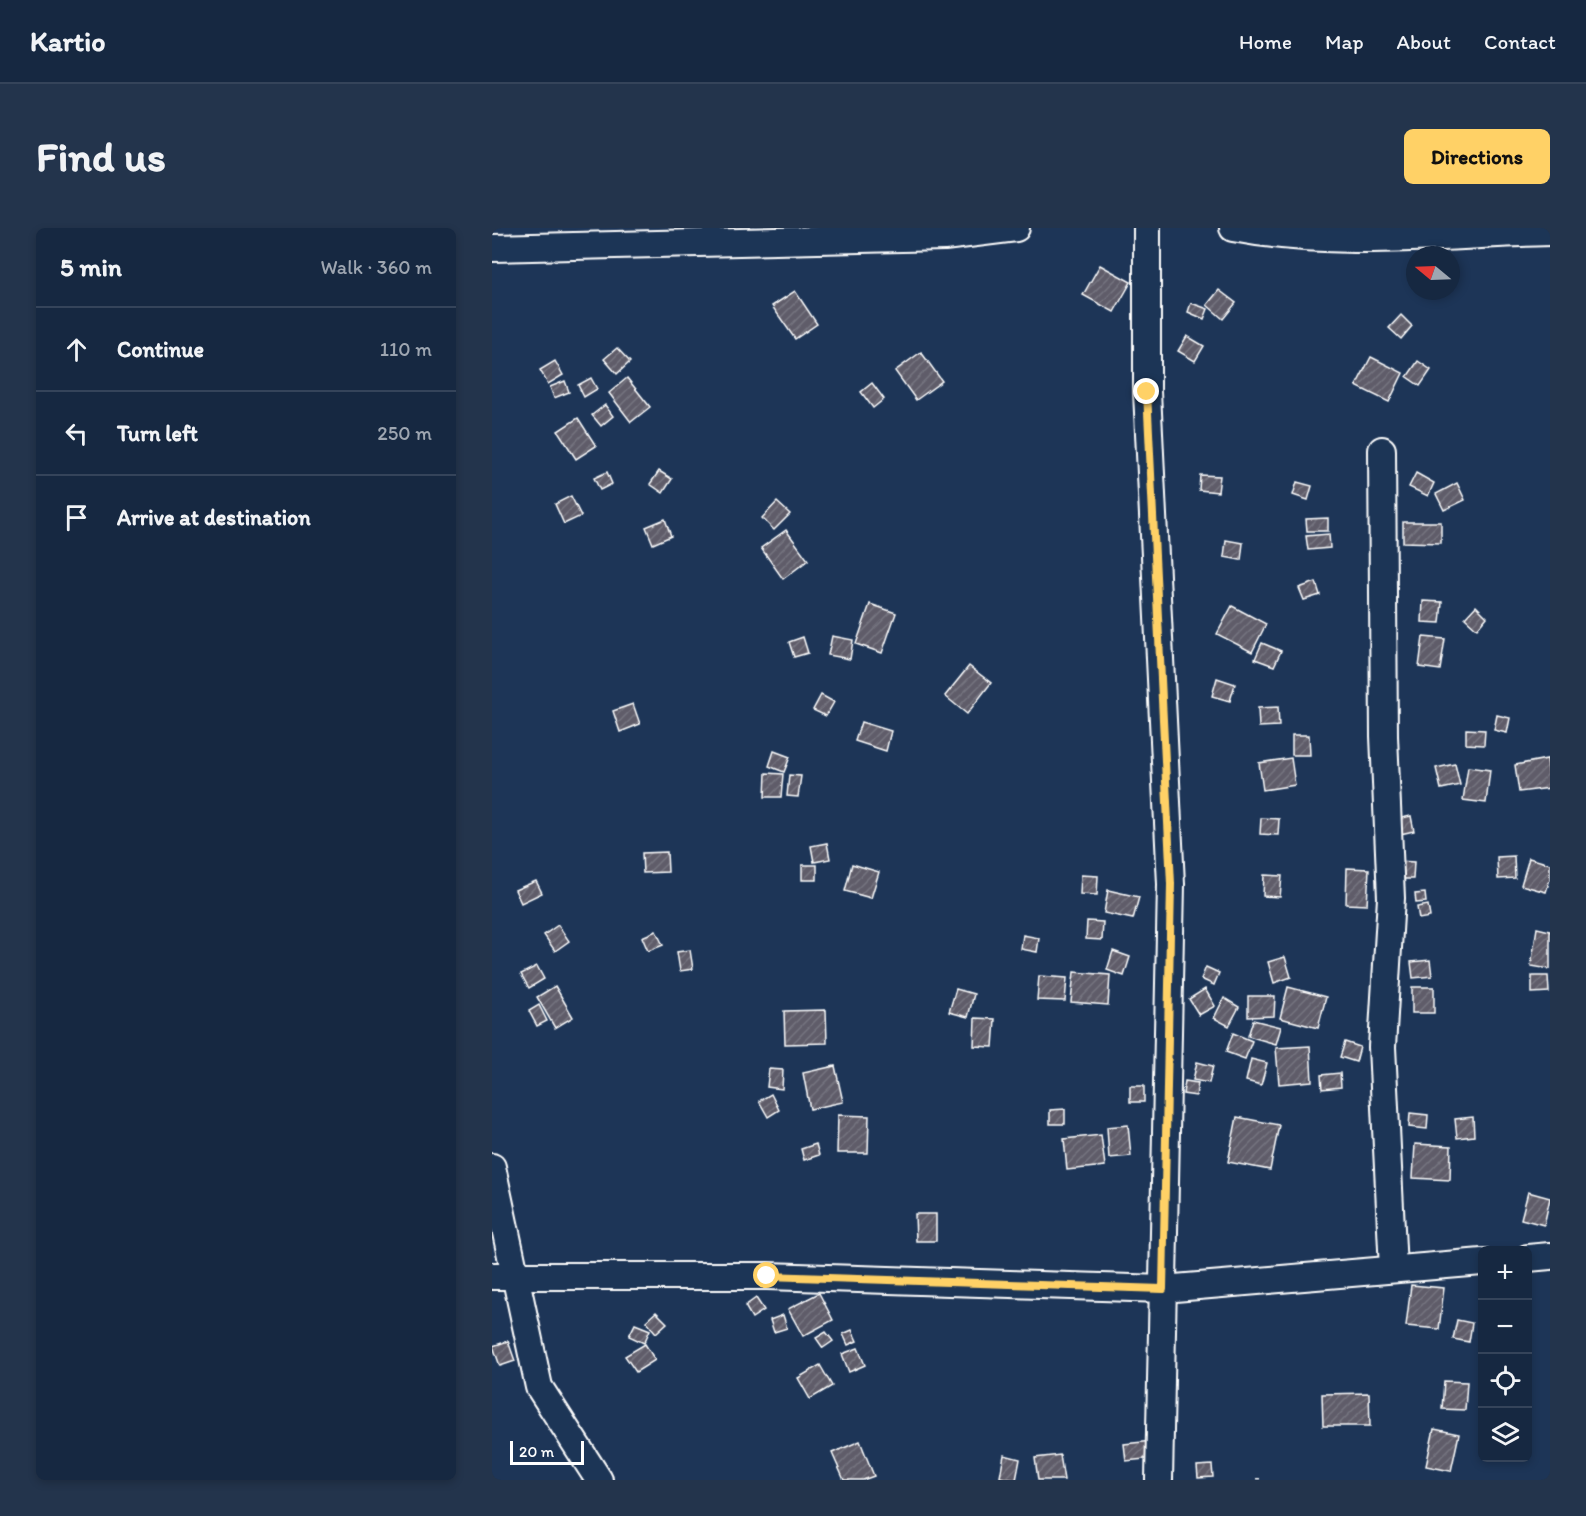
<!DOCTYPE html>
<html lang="en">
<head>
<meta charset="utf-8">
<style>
	body { margin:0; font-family:Itim,sans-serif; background:#23344c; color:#f1f3f6 }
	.controls { position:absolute; right:18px; bottom:18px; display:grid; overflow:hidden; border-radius:9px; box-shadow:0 3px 9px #0003 }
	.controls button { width:54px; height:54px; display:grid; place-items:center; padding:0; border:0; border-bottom:2px solid #35445a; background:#162841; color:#f1f3f6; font:30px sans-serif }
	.compass { position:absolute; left:914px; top:18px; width:54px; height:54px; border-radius:50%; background:#162841; box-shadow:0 3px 9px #0003; rotate:289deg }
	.scale { position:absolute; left:18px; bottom:15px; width:74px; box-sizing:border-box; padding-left:6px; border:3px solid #fff; border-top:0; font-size:16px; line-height:21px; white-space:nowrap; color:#fff; -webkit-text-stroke:4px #1d3557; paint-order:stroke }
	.stop { position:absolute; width:18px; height:18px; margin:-14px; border:4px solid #ffd166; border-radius:50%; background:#fff }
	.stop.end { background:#ffd166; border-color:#fff; box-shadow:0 2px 6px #0008 }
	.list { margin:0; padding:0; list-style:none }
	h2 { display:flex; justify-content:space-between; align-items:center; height:78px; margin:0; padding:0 24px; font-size:26px }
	h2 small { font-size:20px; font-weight:400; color:#9ea6b1 }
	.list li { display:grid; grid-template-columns:39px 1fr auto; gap:18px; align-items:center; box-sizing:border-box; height:84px; padding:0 24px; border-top:2px solid #35445a }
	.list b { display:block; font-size:22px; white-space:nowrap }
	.list em { font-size:20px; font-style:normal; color:#9ea6b1 }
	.icon { flex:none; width:33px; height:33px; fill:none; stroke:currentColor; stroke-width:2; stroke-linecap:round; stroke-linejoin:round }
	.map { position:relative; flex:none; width:1058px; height:1252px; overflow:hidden; border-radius:9px }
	header { display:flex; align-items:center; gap:36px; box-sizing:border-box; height:84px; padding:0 30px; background:#162841; border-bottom:2px solid #35445a }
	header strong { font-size:28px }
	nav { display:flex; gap:33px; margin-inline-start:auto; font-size:21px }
	.intro { display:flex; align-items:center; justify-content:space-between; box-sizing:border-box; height:144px; padding:0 36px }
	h1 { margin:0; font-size:42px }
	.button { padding:15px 27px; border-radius:9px; background:#ffd166; color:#111; font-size:21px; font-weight:700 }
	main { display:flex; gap:36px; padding:0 36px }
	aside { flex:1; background:#162841; border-radius:9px; box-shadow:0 3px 9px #0003 }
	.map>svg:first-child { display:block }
	.building { fill:url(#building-hatch); stroke:#fff; stroke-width:1.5 }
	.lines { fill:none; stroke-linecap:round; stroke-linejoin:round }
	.minor-casing { stroke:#fff; stroke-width:30 }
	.path { stroke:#fff; stroke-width:4; stroke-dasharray:1.5 4.5; stroke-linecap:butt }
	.minor { stroke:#1d3557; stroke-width:26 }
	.route { stroke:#ffd166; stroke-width:8 }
</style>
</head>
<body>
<header>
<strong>Kartio</strong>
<nav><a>Home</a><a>Map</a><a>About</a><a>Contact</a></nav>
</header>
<div class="intro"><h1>Find us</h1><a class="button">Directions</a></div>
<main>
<aside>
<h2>5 min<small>Walk · 360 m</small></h2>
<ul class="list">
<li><svg class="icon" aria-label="ahead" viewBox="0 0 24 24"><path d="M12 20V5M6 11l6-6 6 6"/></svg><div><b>Continue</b></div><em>110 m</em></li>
<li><svg class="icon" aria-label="left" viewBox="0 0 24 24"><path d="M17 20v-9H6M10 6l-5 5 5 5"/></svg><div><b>Turn left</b></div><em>250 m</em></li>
<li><svg class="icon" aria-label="arrive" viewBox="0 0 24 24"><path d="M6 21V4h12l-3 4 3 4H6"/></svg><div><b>Arrive at destination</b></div></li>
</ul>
</aside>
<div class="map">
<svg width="1058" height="1252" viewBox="0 0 1058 1252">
	<defs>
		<pattern id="building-hatch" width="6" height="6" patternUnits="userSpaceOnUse" patternTransform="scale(1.5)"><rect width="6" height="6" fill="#5e5c69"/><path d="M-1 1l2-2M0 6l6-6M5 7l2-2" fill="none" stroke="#767480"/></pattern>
	</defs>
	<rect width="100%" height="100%" fill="#1d3557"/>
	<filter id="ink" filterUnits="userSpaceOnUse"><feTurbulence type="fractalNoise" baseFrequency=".0167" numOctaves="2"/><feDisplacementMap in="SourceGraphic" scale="12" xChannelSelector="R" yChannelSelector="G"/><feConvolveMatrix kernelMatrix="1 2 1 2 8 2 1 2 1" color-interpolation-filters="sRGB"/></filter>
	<g filter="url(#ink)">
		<g class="building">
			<polygon points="608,37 639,54 622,84 591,67"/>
			<polygon points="727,62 744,75 731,91 715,77"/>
			<polygon points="303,63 325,96 303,111 280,78"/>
			<polygon points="699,75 716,81 712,91 696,84"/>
			<polygon points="909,87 920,98 909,111 897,100"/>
			<polygon points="695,108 712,118 703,133 686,123"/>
			<polygon points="125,120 138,134 125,146 112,131"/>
			<polygon points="429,124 450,153 424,172 403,143"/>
			<polygon points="879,129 911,145 897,174 864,158"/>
			<polygon points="63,133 71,147 56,156 48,142"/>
			<polygon points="926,133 939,142 928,158 915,149"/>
			<polygon points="99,150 105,161 92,169 86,157"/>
			<polygon points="135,150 158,179 139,194 117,165"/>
			<polygon points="73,153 77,164 62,170 58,159"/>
			<polygon points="380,155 392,171 381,180 369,164"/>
			<polygon points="113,177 121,188 109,198 100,187"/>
			<polygon points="86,190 104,218 84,231 66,203"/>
			<polygon points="167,243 180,251 171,265 158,256"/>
			<polygon points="115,244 120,256 108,262 102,250"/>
			<polygon points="924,245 942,255 936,268 917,259"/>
			<polygon points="708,247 728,248 726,264 707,262"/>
			<polygon points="805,254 820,258 816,272 801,267"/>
			<polygon points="965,255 973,272 952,282 944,266"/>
			<polygon points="79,268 89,288 72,296 63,276"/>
			<polygon points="285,274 298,286 282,302 270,290"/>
			<polygon points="836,290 836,303 815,303 814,291"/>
			<polygon points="173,291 179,308 161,316 154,299"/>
			<polygon points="911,294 949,294 949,315 911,314"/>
			<polygon points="294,302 316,332 291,351 269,320"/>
			<polygon points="837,306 838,320 816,322 814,308"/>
			<polygon points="734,312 751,315 749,332 732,329"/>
			<polygon points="824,354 828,367 812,372 807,360"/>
			<polygon points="931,373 950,374 948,395 930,394"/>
			<polygon points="378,376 404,385 390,425 364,416"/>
			<polygon points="740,378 774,396 760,424 725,406"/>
			<polygon points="984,378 995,389 985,401 973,390"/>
			<polygon points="340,408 361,412 358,431 336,427"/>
			<polygon points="311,409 316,425 302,429 297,414"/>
			<polygon points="931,409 953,411 948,442 927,439"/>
			<polygon points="770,415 789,423 782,438 763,431"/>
			<polygon points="477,438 499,455 475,486 453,468"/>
			<polygon points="725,450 743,456 738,473 720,468"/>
			<polygon points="329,467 342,474 334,488 321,482"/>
			<polygon points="141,476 148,496 128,504 121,483"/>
			<polygon points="786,479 787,498 767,499 766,480"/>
			<polygon points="1005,487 1018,490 1015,505 1002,502"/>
			<polygon points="369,494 399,503 394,523 363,513"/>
			<polygon points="974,501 993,502 992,517 974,516"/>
			<polygon points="800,507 817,507 818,527 800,527"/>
			<polygon points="282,523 298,529 292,544 277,538"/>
			<polygon points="799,530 803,557 771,562 767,535"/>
			<polygon points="1055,531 1058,560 1027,564 1023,537"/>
			<polygon points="963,536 968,557 949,561 944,540"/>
			<polygon points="976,539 998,542 994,575 971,572"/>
			<polygon points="274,545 291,546 289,569 273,569"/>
			<polygon points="297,547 309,548 306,569 295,568"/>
			<polygon points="919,588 922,603 908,606 905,591"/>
			<polygon points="769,590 787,591 786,607 768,606"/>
			<polygon points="335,615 338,631 322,634 319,618"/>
			<polygon points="175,624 176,644 151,645 150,625"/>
			<polygon points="1022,628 1023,650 1006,651 1005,629"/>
			<polygon points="1037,630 1058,636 1058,651 1054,664 1029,657"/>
			<polygon points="904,633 922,634 921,651 903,651"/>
			<polygon points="360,636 387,644 379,670 353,663"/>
			<rect x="310" y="637" width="15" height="15"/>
			<polygon points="855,640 877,641 875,677 854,676"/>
			<polygon points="589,647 606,648 605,667 588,666"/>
			<polygon points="772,647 790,648 788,669 771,668"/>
			<polygon points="44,653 50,665 29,675 23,662"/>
			<polygon points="616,662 647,669 641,691 612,685"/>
			<polygon points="933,665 934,674 924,675 923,666"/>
			<polygon points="936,677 938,689 927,691 925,679"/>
			<polygon points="595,693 611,694 610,712 594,711"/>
			<polygon points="66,697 77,713 63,723 52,707"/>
			<polygon points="1045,700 1058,703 1058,741 1039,738"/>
			<polygon points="164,703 171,717 156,723 150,709"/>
			<polygon points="531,707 547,710 545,724 529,721"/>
			<polygon points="198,722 201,741 188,743 185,724"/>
			<polygon points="621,723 638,729 632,748 615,742"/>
			<polygon points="793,729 799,749 782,755 776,734"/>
			<polygon points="938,732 940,748 921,750 919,734"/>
			<polygon points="45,738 52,751 37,760 29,746"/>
			<polygon points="714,739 727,745 722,757 709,751"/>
			<polygon points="582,744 618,747 616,777 579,774"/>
			<polygon points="547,748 575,750 573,773 545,772"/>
			<polygon points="1040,748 1056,748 1057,764 1040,765"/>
			<polygon points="63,758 81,789 63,800 45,769"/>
			<polygon points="796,759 834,769 826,800 788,790"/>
			<rect x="920" y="759" width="22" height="26"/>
			<polygon points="464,761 482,766 476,789 457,784"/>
			<polygon points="713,761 723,778 707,787 697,771"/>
			<polygon points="756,768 783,768 782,788 756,789"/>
			<polygon points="732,770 747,779 737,798 722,790"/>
			<polygon points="47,777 55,793 45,798 37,783"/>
			<polygon points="334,782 335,815 293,816 292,783"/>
			<polygon points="483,790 503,791 501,819 482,818"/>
			<polygon points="761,792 789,799 784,816 756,808"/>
			<polygon points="741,805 760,813 753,831 734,824"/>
			<polygon points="853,814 868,819 864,834 848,829"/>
			<polygon points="818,818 820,853 787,856 784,820"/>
			<polygon points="759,831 775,835 769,857 754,853"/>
			<polygon points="705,834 721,838 717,855 701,852"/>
			<polygon points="343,838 351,874 318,881 311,845"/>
			<polygon points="277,841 291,842 290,861 275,859"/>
			<polygon points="848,845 849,859 830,861 829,847"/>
			<polygon points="693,853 706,855 704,868 691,866"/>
			<rect x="638" y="858" width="14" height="16"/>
			<polygon points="279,866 287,882 276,889 267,873"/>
			<polygon points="573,881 573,896 558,896 558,882"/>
			<polygon points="918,885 936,887 935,901 917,899"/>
			<polygon points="346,887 377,888 376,925 345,925"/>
			<polygon points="745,889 787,897 778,942 736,934"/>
			<polygon points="981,889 982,908 965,910 963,891"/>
			<polygon points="636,897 639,928 617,930 615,899"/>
			<polygon points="609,907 613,938 575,942 572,911"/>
			<polygon points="324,916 327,927 312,932 309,921"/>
			<polygon points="923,916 959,918 958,952 921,950"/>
			<polygon points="1036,964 1058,970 1052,997 1029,991"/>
			<polygon points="423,986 444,986 444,1013 424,1013"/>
			<polygon points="919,1057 952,1060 947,1101 914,1098"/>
			<polygon points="327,1065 341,1092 311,1108 296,1081"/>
			<polygon points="264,1070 272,1082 260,1090 253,1078"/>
			<polygon points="164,1084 175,1095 164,1105 154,1093"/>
			<polygon points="291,1087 295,1100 282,1104 278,1092"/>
			<polygon points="965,1092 980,1095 977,1114 961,1111"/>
			<polygon points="143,1096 158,1102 152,1115 137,1108"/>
			<polygon points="360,1102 365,1113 356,1117 351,1106"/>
			<polygon points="334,1104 341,1113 331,1120 324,1110"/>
			<polygon points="16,1113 23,1133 8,1138 1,1118"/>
			<polygon points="153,1116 163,1132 144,1144 133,1128"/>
			<polygon points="366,1120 373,1137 357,1144 350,1126"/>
			<polygon points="328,1137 340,1158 318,1171 306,1150"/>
			<polygon points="952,1153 975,1154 973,1182 950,1181"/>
			<polygon points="877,1165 878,1198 831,1198 830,1166"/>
			<polygon points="942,1201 967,1206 959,1243 934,1238"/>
			<polygon points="368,1213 382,1248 371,1252 352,1252 340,1225"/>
			<polygon points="660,1213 662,1230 634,1233 632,1216"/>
			<polygon points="512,1227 528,1231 524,1252 508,1249"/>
			<polygon points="568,1227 572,1252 546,1252 543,1230"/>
			<polygon points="720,1237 721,1249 706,1250 705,1238"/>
		</g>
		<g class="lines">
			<defs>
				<g id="minor">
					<polyline points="655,0 655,164 679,656 667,1252"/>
					<path d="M741,0c104,20 212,7 317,4"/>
					<polyline points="0,20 452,9 524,0"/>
					<polyline points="890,222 892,508 899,670 890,819 901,1041"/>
					<polyline points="0,939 47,1159 107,1252"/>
					<polyline points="1036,1030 1058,1028"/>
					<polyline points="0,1048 275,1048 671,1061 990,1034"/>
				</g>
			</defs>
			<use href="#minor" class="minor-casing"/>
			<polyline class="path" points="766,1250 766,1252"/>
			<use href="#minor" class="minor"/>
		</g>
	</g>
	<g class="lines" filter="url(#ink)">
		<polyline class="route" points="275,1048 671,1061 679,656 655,164"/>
	</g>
</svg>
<div class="controls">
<button>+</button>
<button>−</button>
<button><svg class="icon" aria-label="locate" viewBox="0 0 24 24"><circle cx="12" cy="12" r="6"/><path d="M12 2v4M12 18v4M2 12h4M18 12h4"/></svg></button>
<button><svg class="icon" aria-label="layers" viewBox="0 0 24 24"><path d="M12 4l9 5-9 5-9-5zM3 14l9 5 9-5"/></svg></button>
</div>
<svg class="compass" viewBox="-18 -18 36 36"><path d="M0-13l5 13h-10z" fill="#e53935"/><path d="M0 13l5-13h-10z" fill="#9ea6b1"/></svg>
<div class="scale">20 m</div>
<div class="stop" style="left:275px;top:1048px"></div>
<div class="stop end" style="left:655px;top:164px"></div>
</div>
</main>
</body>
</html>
